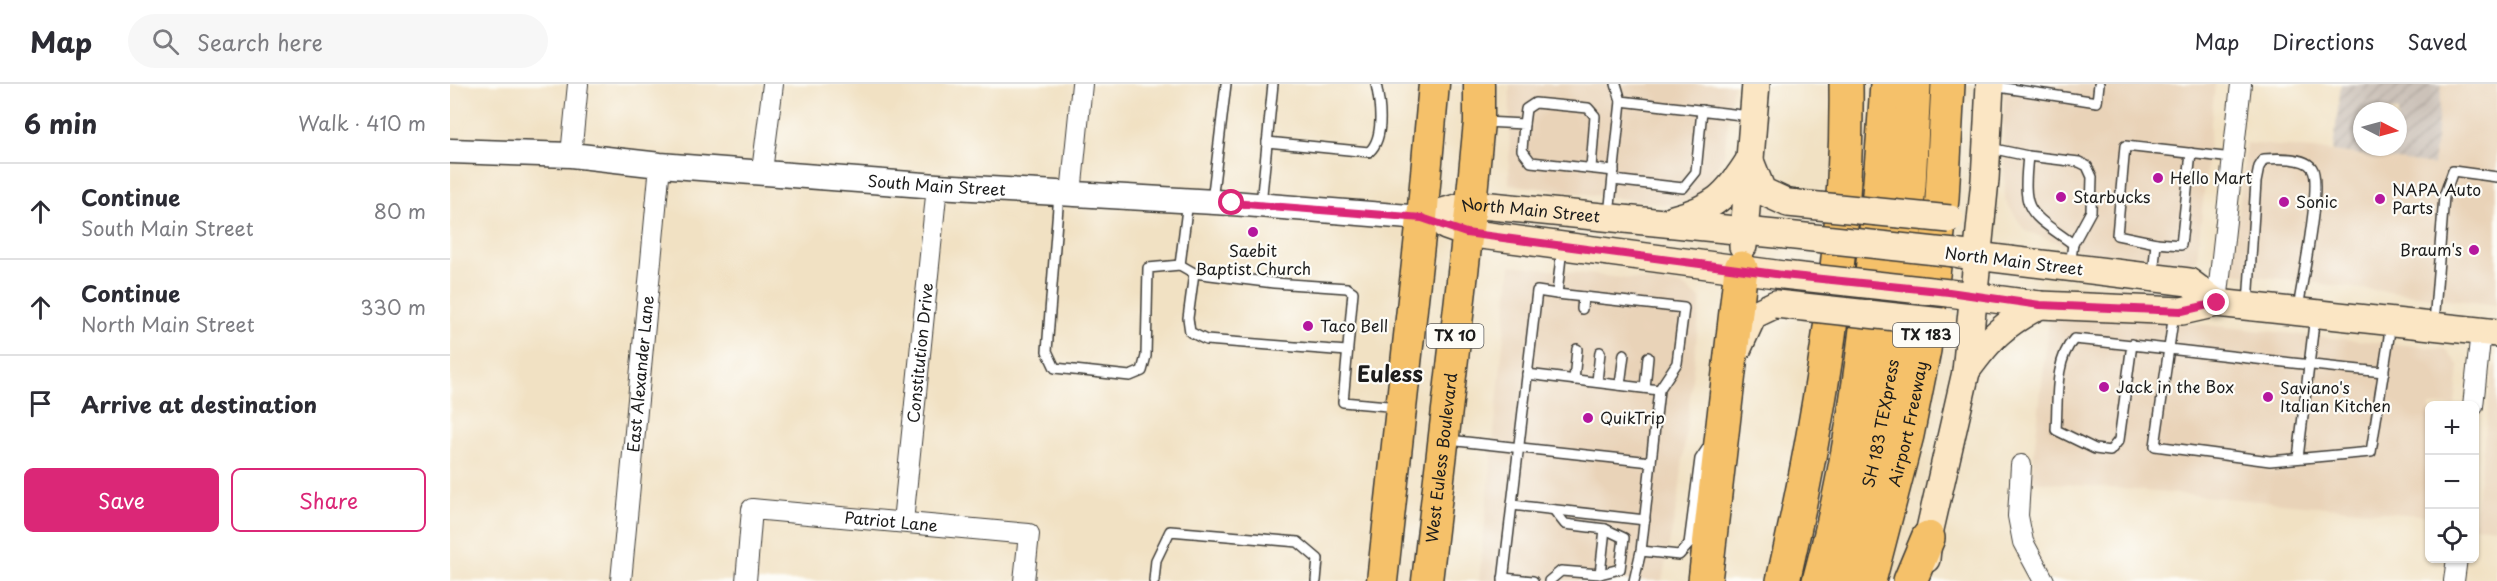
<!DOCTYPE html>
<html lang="en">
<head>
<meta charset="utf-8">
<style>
	body { margin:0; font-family:"Playpen Sans",sans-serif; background:#f7f7f7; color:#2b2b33 }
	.controls { position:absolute; right:18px; bottom:18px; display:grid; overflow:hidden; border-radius:9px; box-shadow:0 2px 4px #0004 }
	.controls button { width:54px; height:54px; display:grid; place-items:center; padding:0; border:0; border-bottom:2px solid #e1e1e2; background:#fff; color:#2b2b33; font:30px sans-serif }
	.compass { position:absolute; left:1903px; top:18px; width:54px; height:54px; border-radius:50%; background:#fff; box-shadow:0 2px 4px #0004; rotate:96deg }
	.stop { position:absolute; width:18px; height:18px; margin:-14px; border:4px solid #db2777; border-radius:50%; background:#fff }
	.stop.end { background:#db2777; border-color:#fff; box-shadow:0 2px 6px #0008 }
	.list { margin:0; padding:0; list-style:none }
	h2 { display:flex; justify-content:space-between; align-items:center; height:78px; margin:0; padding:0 24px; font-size:26px }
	h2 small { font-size:20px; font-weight:400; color:#7c7c81 }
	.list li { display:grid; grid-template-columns:39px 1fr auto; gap:18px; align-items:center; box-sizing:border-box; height:96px; padding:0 24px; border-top:2px solid #e1e1e2 }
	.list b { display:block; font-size:22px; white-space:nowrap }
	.list p { margin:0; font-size:20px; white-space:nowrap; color:#7c7c81 }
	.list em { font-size:20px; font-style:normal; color:#7c7c81 }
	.actions { display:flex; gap:12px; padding:18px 24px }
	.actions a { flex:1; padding:14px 0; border:2px solid #db2777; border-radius:9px; text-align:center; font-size:21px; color:#db2777 }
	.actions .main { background:#db2777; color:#fff }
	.icon { flex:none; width:33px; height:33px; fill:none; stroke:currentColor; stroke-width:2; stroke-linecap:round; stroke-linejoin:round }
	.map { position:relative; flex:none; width:2047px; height:497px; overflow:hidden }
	header { display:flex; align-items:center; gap:36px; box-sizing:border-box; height:84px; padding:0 30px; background:#fff; border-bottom:2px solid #e1e1e2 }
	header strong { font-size:28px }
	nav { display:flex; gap:33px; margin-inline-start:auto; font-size:21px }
	.search { width:420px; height:54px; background:#f7f7f7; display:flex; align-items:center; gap:15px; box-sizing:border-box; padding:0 21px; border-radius:33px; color:#7c7c81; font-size:22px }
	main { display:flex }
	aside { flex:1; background:#fff }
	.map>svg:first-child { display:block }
	.built { fill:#e9d3b8 }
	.industrial { fill:url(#industrial-furrows); fill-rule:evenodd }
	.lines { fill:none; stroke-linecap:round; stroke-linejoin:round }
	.service-casing { stroke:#3c3a35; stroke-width:12 }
	.minor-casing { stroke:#3c3a35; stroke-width:22 }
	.tertiary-casing { stroke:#3c3a35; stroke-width:27 }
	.secondary-casing { stroke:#3c3a35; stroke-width:30 }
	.primary-casing { stroke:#3c3a35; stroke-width:33 }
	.motorway-casing { stroke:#3c3a35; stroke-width:36 }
	.service { stroke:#fff; stroke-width:9 }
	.minor { stroke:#fff; stroke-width:20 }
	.tertiary { stroke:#fff; stroke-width:24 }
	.secondary { stroke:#fbe6c4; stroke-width:27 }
	.primary { stroke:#f5c16b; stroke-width:30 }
	.motorway { stroke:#f5c16b; stroke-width:33 }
	.secondary-bridge-casing { stroke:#3c3a35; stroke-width:30; stroke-linecap:butt }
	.secondary-bridge { stroke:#fbe6c4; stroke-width:27 }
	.route { stroke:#db2777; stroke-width:8 }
	.poi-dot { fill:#b5179e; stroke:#fdfcf7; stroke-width:2 }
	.labels { text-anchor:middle; stroke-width:4.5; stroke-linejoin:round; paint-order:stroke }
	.shield { fill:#fdfcf7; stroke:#605f5e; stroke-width:1.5 }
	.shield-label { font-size:15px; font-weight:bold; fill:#1c1c1c }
	.poi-label { font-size:16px; fill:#1c1c1c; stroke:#fdfcf7; text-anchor:start }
	.street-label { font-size:16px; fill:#1c1c1c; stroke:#fdfcf7 }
	.district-label { font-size:22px; font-weight:bold; fill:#1c1c1c; stroke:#fdfcf7 }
</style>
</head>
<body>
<header>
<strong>Map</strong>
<div class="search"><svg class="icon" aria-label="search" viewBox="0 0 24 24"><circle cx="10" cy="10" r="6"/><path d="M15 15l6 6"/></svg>Search here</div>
<nav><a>Map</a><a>Directions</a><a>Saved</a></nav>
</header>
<main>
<aside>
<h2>6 min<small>Walk · 410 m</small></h2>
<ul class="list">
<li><svg class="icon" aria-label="ahead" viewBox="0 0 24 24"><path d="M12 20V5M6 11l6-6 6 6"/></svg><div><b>Continue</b><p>South Main Street</p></div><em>80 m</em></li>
<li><svg class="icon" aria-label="ahead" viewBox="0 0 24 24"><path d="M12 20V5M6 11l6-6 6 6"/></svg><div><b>Continue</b><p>North Main Street</p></div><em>330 m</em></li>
<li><svg class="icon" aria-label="arrive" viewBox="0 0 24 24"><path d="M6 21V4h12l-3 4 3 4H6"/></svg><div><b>Arrive at destination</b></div></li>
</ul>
<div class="actions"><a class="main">Save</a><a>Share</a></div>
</aside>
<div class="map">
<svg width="2047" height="497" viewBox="0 0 2047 497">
	<defs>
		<pattern id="industrial-furrows" width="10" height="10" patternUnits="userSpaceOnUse" patternTransform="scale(1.5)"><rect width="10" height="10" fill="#ccc2b9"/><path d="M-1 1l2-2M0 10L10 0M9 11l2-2" fill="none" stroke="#afa69e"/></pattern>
	</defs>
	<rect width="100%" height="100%" fill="#fdfcf7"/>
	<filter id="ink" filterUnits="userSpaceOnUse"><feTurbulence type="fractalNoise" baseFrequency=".0167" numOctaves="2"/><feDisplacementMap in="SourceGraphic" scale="12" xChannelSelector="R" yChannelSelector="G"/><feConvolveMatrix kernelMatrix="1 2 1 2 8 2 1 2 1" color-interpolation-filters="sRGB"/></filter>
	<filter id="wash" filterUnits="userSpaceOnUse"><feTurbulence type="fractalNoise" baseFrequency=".008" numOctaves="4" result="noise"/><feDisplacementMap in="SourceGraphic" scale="24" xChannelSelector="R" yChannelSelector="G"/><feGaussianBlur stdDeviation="1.35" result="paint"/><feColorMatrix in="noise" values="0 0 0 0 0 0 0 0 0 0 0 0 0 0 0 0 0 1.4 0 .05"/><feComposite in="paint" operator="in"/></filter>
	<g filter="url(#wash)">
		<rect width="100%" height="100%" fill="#f1e1c3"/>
		<g class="built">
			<polygon points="1060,0 1283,0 1274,71 1249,112 1222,121 1059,100"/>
			<polygon points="1555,0 1765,0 1747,176 1737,183 1647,172 1575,147 1555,116 1553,33"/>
			<polygon points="1992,0 2047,0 2047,221 1782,189 1796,59 1883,67 1983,81"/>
			<polygon points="1061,181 1231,201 1251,215 1229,410 1212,497 1029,497"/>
			<polygon points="1614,227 1995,265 2009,282 2005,321 1980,322 1979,432 1581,397 1599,235"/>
			<polygon points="2047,280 2047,444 2024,442 2043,284"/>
		</g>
		<path class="industrial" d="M1891,0h101l-9,81 -100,-14zM1912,27h36v36h-36z"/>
	</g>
	<g filter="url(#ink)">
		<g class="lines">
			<defs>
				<g id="service">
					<polyline points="1166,0 1171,17 1300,32"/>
					<polyline points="1542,2 1647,18 1649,0"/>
					<polyline points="1034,38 1074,40 1072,66 1081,78 1164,87"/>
					<polyline points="1074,40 1076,25 1085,19 1138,24 1145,32 1141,84"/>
					<path d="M817,58l102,10c16,-14 11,-49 7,-68"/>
					<polyline points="1540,64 1578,72 1629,78 1637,82 1642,93 1641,127 1623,160 1620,182"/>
					<path d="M1578,72c-6,58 0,55 45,88"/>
					<polyline points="1163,96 1233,104 1246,88 1252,26"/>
					<polyline points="609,110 597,267 605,284 680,292 692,287 696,272 698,184 730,181"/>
					<polyline points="738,117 730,181 744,189 824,199 897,204 903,208 893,318 949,323"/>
					<polyline points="762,117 776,0"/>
					<polyline points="811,120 823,0"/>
					<polyline points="1159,131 1171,17"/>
					<polyline points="1706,159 1731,161 1741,69"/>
					<polyline points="744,189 738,234 740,248 756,256 897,267"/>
					<polyline points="1703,192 1706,159 1667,151 1675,62 1783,74"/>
					<polyline points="1107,210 1234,224 1227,279 1209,306 1201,378"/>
					<path d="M1798,220l8,-122 3,-15 5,-8c12,-1 41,-2 48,9 11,15 -11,118 -14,141"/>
					<polyline points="1132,225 1133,213"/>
					<polyline points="1724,229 1705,362 1820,377 1921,368 1941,240"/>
					<polyline points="1984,240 1994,112 2003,87 2047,93"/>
					<path d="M1682,260l-13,96 -9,11 -15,-2 -39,-19c2,-28 -2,-70 18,-91 104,10 206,24 310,33"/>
					<polyline points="1077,290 1209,306"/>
					<polyline points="1124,296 1127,265"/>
					<polyline points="1147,298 1150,268"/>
					<polyline points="1170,301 1174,270"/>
					<polyline points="1195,304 1198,273"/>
					<polyline points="998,356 1201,378 1191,467 1184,497"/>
					<polyline points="1848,374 1865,231"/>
					<polyline points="1062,421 1195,436"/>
					<polyline points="1191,467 1229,471 1239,460 1250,375 1260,360"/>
					<polyline points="1150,490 1170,485 1174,454 1155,445"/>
					<polyline points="1053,494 1083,497"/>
					<polyline points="704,497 706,476 720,447 848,458 868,475 866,497"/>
					<polyline points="1053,497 1087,207 1107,210 1112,163"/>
					<polyline points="1099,497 1111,487 1150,490 1155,445 1115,440 1104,426"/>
				</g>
				<g id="minor">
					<polyline points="121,71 128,0"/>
					<polyline points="312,87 323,0"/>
					<polyline points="621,110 632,0"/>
					<polyline points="1767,219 1791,0"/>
					<polyline points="2023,322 2031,247"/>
					<polyline points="1571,381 1568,432 1573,458 1594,497"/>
					<path id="s1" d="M453,438l34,-336"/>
					<path id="s2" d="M171,497l39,-416"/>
					<path id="s3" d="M296,497l6,-72 277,25 -5,47"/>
					<polyline points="2004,497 2007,474"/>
				</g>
				<g id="tertiary">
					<path id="s4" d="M0,67l121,4 89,10 277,21 295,17 190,15"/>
				</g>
				<g id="secondary">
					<polyline points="1300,77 1312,107 1338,119"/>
					<path id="s5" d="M972,134l49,-14 315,31"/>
					<path d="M1223,135c41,-11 54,-23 76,-58"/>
					<polyline points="996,142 1016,149 1333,191"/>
					<polyline points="1293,162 1306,0"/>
					<polyline points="1510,170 1739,198 1767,219"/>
					<polyline points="1499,209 1590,221 1732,227 1767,219 2047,249"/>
					<polyline points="1288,264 1303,231 1326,220"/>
					<path d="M1516,287c24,-33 37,-47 74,-66"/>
					<polyline points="1476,475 1478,454 1516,288 1535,96 1540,0"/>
				</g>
				<g id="primary">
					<polyline points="932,497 972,134 984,0"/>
					<path id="s6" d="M977,497l44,-377 8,-82v-38"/>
				</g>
				<g id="motorway">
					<polyline points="1255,497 1291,184"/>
					<path d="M1333,497c37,-162 65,-330 63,-497"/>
					<path d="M1369,497c44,-162 57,-330 68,-497"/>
					<path id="s7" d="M1393,497l32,-122 19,-104 15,-170 5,-101"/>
					<path id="s8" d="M1419,497l38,-146 17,-85 18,-151 6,-115"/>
					<polyline points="1460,497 1478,454"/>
				</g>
			</defs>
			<use href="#service" class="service-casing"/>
			<use href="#minor" class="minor-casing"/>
			<use href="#tertiary" class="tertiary-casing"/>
			<use href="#secondary" class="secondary-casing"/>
			<use href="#primary" class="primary-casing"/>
			<use href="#motorway" class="motorway-casing"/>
			<use href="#service" class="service"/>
			<use href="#minor" class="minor"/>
			<use href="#tertiary" class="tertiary"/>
			<use href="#secondary" class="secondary"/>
			<use href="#primary" class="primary"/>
			<use href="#motorway" class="motorway"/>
			<defs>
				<g id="secondary-bridge">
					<polyline points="1338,119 1500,135"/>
					<polyline points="1336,151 1505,169"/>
					<polyline points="1333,191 1499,209"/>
					<polyline points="1326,220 1492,238"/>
				</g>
			</defs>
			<use href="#secondary-bridge" class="secondary-bridge-casing"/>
			<use href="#secondary-bridge" class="secondary-bridge"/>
		</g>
	</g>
	<g class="lines" filter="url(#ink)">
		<polyline class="route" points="782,119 972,134 1016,149 1333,191 1499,208 1590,221 1732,227 1767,219"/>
	</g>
	<g class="poi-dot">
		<circle cx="1708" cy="94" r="6"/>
		<circle cx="1611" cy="113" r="6"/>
		<circle cx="1930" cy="115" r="6"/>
		<circle cx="1834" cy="118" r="6"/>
		<circle cx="803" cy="148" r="6"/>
		<circle cx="2024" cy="166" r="6"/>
		<circle cx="858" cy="242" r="6"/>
		<circle cx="1654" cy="303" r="6"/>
		<circle cx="1818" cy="313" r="6"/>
		<circle cx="1138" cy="334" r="6"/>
	</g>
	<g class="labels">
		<g class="shield">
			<rect x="1443" y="239" width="66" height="24" rx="4.5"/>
			<rect x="976.5" y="240" width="57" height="24" rx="4.5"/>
		</g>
		<g class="shield-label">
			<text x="1476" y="256">TX 183</text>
			<text x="1005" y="257">TX 10</text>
		</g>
		<g class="poi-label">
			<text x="1720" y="100">Hello Mart</text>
			<text x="1942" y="112">NAPA Auto<tspan x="1942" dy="18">Parts</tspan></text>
			<text x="1623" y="119">Starbucks</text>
			<text x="1846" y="124">Sonic</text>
			<text x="2012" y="172" text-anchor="end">Braum's</text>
			<text x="803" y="173" text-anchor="middle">Saebit<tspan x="803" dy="18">Baptist Church</tspan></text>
			<text x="870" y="248">Taco Bell</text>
			<text x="1666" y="309">Jack in the Box</text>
			<text x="1830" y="310">Saviano's<tspan x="1830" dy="18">Italian Kitchen</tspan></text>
			<text x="1150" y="340">QuikTrip</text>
		</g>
		<g class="street-label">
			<text dy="6" stroke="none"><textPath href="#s4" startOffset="488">South Main Street</textPath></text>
			<text dy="6" stroke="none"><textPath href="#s5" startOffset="111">North Main Street</textPath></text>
			<text transform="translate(1564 177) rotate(7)" y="6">North Main Street</text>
			<text dy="6" stroke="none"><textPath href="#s1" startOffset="170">Constitution Drive</textPath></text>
			<text dy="6" stroke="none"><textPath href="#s2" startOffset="208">East Alexander Lane</textPath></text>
			<text dy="6" stroke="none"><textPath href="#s8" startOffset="162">Airport Freeway</textPath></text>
			<text dy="6" stroke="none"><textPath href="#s7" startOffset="162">SH 183 TEXpress</textPath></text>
			<text dy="6" stroke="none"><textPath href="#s6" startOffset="124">West Euless Boulevard</textPath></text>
			<text dy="6" stroke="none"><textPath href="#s3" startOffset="212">Patriot Lane</textPath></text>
		</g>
		<g class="district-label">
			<text x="940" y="298">Euless</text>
		</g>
	</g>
</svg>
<div class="controls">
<button>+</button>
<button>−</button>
<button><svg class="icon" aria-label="locate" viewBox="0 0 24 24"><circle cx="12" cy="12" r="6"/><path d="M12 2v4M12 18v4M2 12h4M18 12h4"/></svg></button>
</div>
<svg class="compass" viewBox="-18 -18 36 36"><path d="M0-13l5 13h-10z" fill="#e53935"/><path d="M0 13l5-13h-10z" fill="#7c7c81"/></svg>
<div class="stop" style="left:782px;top:119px"></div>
<div class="stop end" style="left:1767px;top:219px"></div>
</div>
</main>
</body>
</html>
